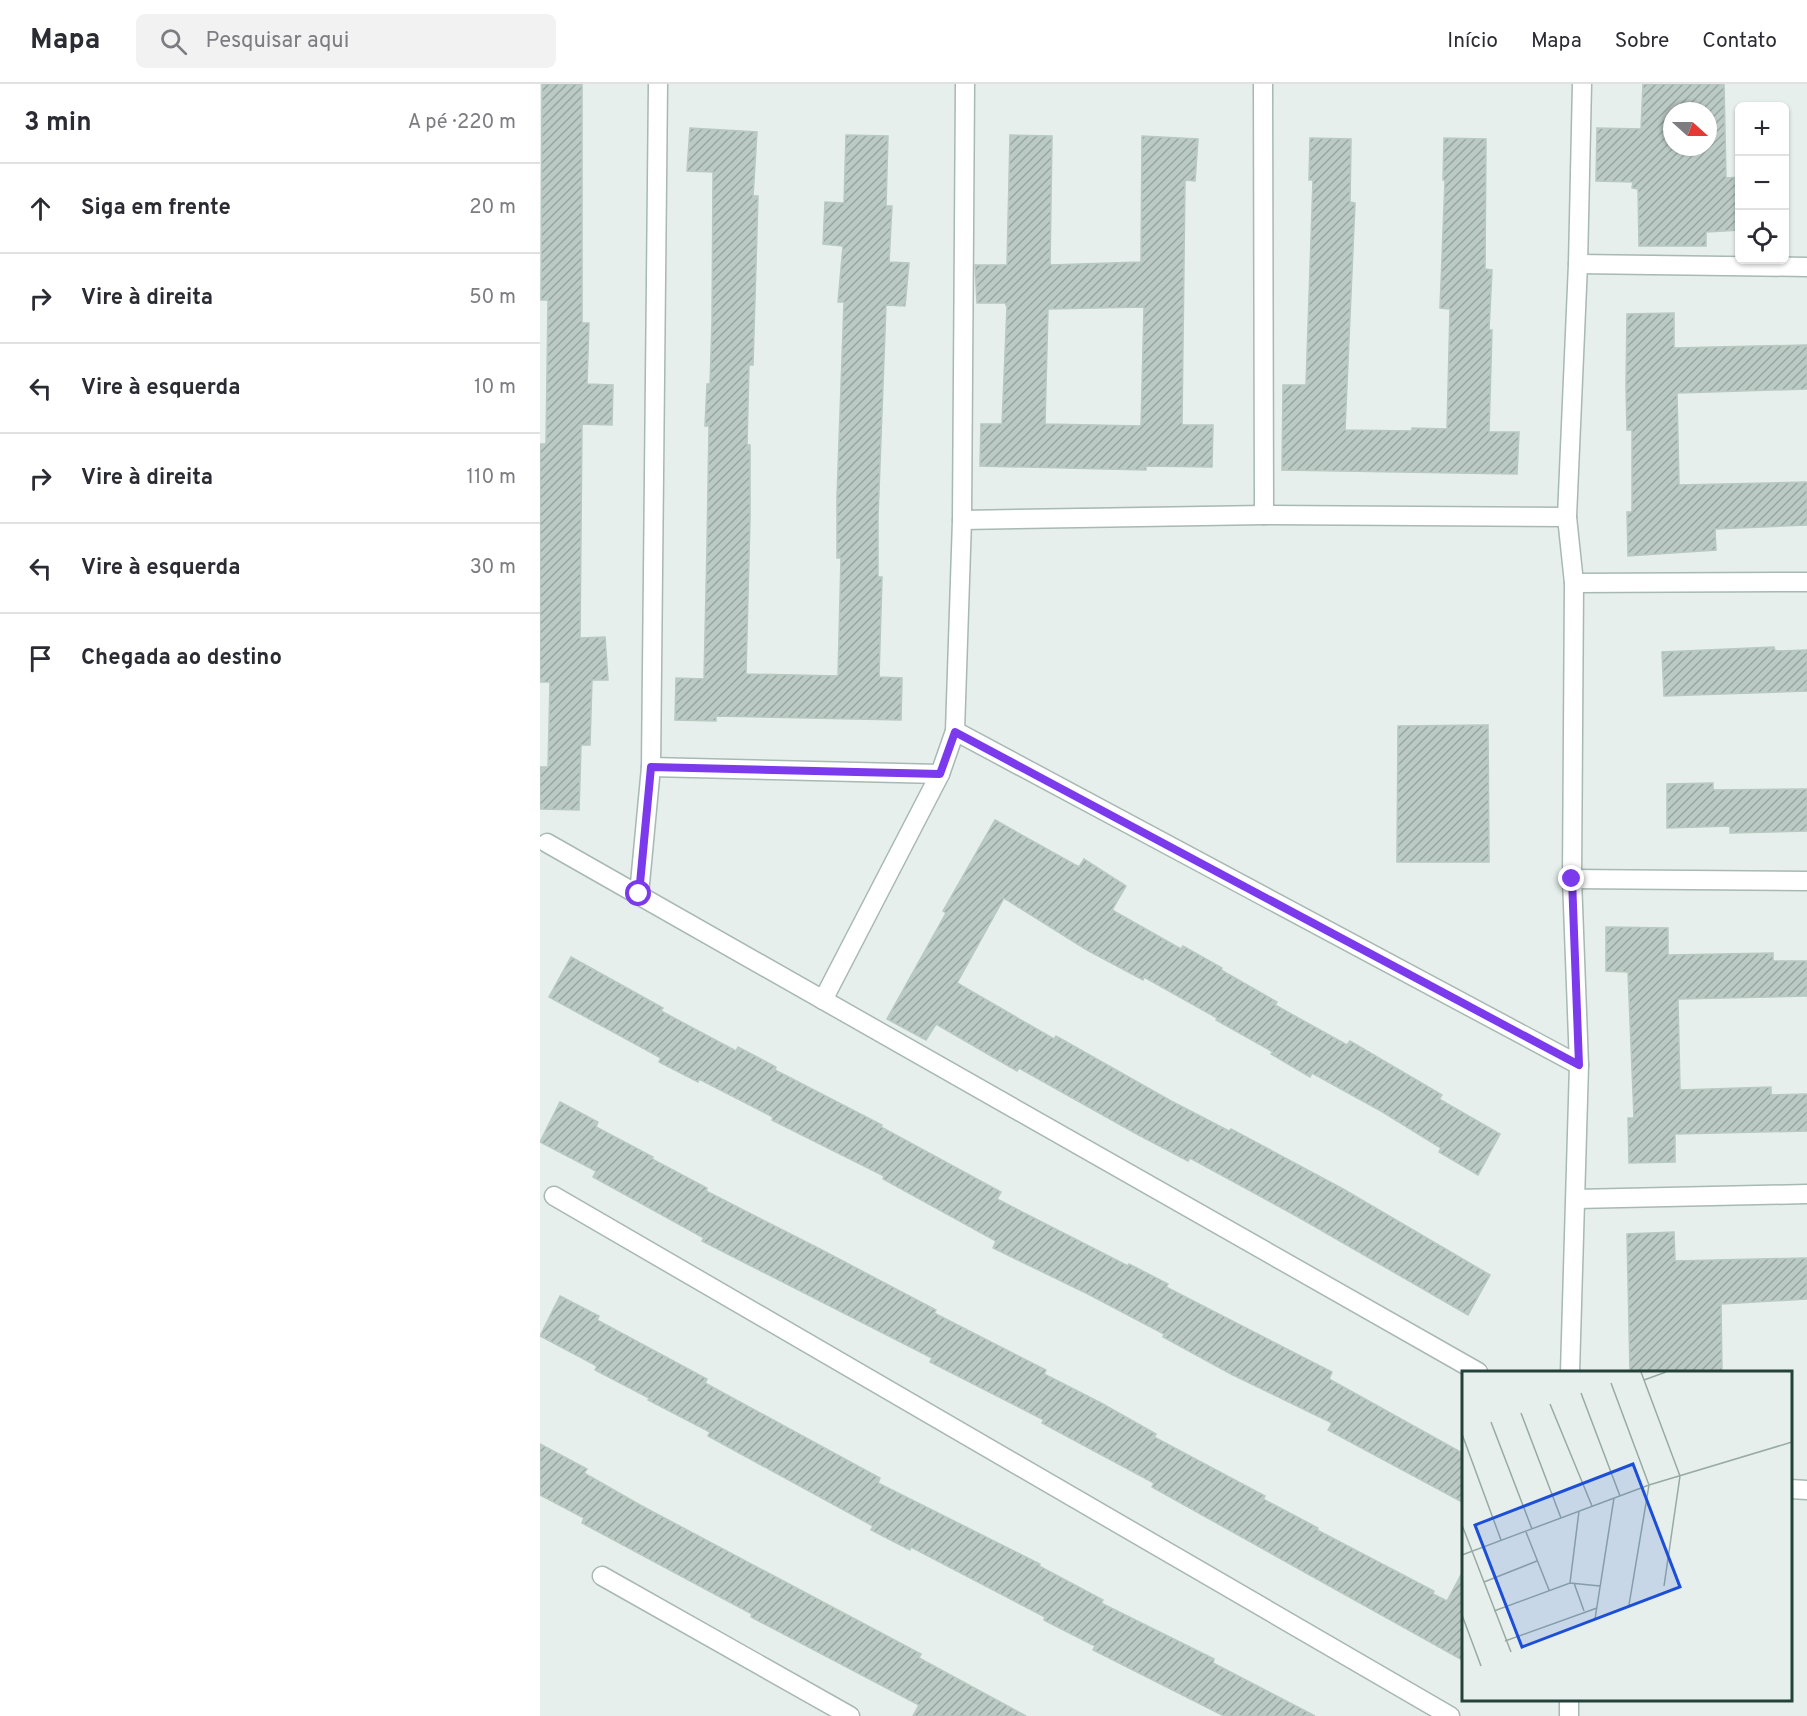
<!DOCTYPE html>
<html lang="pt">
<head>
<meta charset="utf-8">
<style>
	body { margin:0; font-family:Overpass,sans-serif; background:#f2f2f3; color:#2b2b33 }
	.controls { position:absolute; right:18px; top:18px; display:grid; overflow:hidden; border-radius:9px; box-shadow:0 2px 4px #0004 }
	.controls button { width:54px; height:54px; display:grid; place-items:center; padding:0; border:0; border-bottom:2px solid #e1e1e2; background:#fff; color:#2b2b33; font:30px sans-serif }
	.compass { position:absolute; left:1123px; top:18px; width:54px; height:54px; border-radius:50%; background:#fff; box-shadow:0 2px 4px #0004; rotate:111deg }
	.stop { position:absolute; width:18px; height:18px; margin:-14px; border:4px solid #7c3aed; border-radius:50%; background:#fff }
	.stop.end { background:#7c3aed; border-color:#fff; box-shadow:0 2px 6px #0008 }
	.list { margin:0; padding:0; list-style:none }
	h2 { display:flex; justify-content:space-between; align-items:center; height:78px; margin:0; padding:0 24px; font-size:26px }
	h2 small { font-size:20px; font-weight:400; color:#7c7c81 }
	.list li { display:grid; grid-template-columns:39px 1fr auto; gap:18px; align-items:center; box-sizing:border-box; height:90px; padding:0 24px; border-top:2px solid #e1e1e2 }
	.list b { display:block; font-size:22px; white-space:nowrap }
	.list em { font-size:20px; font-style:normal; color:#7c7c81 }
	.icon { flex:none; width:33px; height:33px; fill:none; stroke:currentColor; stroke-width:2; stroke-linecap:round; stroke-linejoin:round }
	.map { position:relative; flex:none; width:1267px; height:1632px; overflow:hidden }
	header { display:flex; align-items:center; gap:36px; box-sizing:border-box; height:84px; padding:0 30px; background:#fff; border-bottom:2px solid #e1e1e2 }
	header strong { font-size:28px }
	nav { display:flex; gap:33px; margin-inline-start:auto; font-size:21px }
	.search { width:420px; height:54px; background:#f2f2f3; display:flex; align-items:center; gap:15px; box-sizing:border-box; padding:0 21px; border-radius:9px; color:#7c7c81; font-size:22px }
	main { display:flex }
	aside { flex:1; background:#fff }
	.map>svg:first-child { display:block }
	.building { fill:url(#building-hatch); stroke:#b8c9c2; stroke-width:1.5; fill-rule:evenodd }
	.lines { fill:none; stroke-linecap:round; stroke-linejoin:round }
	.minor-casing { stroke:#a8b8b2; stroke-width:21 }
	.minor { stroke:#fff; stroke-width:18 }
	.route { stroke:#7c3aed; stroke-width:8 }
	.inset-road { fill:none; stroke:#98aaa4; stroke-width:1.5 }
	.view { fill:#1d4ed8; fill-opacity:0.15; stroke:#1d4ed8; stroke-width:3 }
	.inset-edge { fill:none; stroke:#24423a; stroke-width:3 }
</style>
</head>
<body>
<header>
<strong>Mapa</strong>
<div class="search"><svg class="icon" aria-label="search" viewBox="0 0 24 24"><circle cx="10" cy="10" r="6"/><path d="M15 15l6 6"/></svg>Pesquisar aqui</div>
<nav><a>Início</a><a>Mapa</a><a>Sobre</a><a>Contato</a></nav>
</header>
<main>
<aside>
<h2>3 min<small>A pé · 220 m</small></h2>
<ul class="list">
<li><svg class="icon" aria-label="ahead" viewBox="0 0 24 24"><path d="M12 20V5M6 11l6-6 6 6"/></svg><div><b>Siga em frente</b></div><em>20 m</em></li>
<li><svg class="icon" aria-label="right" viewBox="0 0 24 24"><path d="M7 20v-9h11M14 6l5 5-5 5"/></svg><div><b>Vire à direita</b></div><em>50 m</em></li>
<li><svg class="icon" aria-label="left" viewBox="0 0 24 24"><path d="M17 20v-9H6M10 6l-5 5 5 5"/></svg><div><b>Vire à esquerda</b></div><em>10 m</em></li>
<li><svg class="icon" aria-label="right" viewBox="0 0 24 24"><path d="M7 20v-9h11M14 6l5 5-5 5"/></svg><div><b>Vire à direita</b></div><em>110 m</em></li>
<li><svg class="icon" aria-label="left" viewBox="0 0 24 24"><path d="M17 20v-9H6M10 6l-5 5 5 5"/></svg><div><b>Vire à esquerda</b></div><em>30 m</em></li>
<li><svg class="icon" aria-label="arrive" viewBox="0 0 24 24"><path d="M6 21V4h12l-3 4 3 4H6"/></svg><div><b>Chegada ao destino</b></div></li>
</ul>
</aside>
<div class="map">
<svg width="1267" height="1632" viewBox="0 0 1267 1632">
	<defs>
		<pattern id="building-hatch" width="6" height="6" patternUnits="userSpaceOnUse" patternTransform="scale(1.5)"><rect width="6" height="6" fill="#bbcac4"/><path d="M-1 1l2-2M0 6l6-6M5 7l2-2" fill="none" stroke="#98a6a0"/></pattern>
	</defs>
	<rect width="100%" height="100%" fill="#e6efeb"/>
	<g class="building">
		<polygon points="2,0 42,0 42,239 49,239 47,300 73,301 72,341 42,340 40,554 65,553 68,596 52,596 50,661 41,661 39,726 0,725 0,683 8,683 10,598 0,598 0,360 6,360 8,216 1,216"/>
		<path d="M1103,0h81l2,94 14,-1v53l-34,2v14h-67l-1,-57 -6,-1 1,-6 -37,-1 1,-53 44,1zM1132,27h36v36h-36z"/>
		<polygon points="150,44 217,48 213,112 218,112 213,281 209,281 207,361 210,361 210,433 206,590 298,592 301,474 297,474 297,413 304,218 298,218 303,162 283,160 285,118 304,119 306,51 348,52 346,122 352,122 349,178 369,179 365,222 346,221 338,433 338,493 342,493 339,593 362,594 361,636 176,632 176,637 135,636 136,594 164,595 167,462 169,342 165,342 167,300 170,300 172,238 173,88 147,87"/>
		<path d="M470,51l42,1 -2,129 91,-3 1,-126 56,3 -3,42 -10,-1 -3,245h31l-1,42 -66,-1v4l-166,-4 1,-42h21l5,-117 -2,-4h-28l-2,-38h32zM604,223l-3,119 -96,-2 3,-115z"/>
		<polygon points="770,54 811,55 810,118 815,119 805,346 872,347 872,344 907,345 910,225 900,224 905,96 903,96 904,54 946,55 945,185 952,186 949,246 952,246 949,348 979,348 977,390 742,386 743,301 766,301 773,96 769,96"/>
		<polygon points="1134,229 1134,264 1267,261 1267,305 1137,309 1139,401 1267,398 1267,441 1175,445 1176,466 1088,472 1087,428 1092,428 1092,346 1087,346 1086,302 1087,230"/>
		<polygon points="1234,563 1235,567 1267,566 1267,607 1124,612 1122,568"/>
		<polygon points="948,641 949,778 857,778 858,642"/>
		<polygon points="1173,699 1173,706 1267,705 1267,747 1190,749 1190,742 1127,744 1127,700"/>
		<polygon points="455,736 539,783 544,775 586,802 572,826 641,865 643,862 682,884 681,886 737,918 735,921 807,961 810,957 902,1011 899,1015 960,1050 938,1091 899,1068 901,1064 841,1027 772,989 770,993 731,970 733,968 676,936 677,934 604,893 603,896 547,866 464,814 417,899 514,955 516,952 631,1017 689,1047 691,1045 803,1105 950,1191 928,1231 760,1134 650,1074 648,1077 595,1049 479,984 477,987 396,940 386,956 347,935 406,829 403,827"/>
		<polygon points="1066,843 1128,844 1128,871 1233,869 1233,877 1267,877 1267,912 1138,915 1140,1006 1231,1003 1231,1011 1267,1010 1267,1047 1135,1050 1135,1078 1089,1079 1088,1034 1094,1034 1088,888 1066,887"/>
		<polygon points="31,873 123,924 121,927 196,967 198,963 236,983 235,986 342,1041 341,1043 461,1108 457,1115 588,1182 589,1180 628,1200 626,1203 792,1288 789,1295 924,1370 924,1419 788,1346 792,1339 691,1290 623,1253 624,1250 548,1210 453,1164 456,1157 343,1095 344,1092 232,1036 233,1033 159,995 158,998 119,978 121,974 9,913"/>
		<polygon points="20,1018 58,1038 56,1043 113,1073 112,1075 167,1104 166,1107 280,1165 396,1226 394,1229 506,1286 504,1290 561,1319 616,1350 614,1353 725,1412 723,1415 778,1444 777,1446 894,1507 893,1510 907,1517 924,1485 924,1577 612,1403 614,1399 502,1339 504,1336 390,1278 392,1274 162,1157 164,1154 53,1093 56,1087 0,1058"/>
		<polygon points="1134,1148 1135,1177 1267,1174 1267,1215 1181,1220 1182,1288 1090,1288 1087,1150"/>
		<polygon points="20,1212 59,1232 57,1236 167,1295 165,1299 340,1394 338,1399 500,1480 499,1482 563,1516 561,1519 674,1575 673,1579 775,1632 684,1632 553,1566 555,1562 504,1536 505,1533 371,1463 370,1466 331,1446 333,1442 168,1352 170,1348 108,1316 109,1314 55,1286 57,1282 0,1252"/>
		<polygon points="0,1360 47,1385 44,1389 100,1421 381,1570 379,1574 486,1632 373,1632 379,1621 211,1533 212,1530 42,1439 44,1434 0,1411"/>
	</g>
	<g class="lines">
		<defs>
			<g id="minor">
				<polyline points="723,0 724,431"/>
				<polyline points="1038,180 1267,183"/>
				<polyline points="422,436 724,431 1027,433"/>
				<polyline points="1034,499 1267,498"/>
				<polyline points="415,647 1039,981"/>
				<polyline points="111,683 400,690"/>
				<polyline points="7,759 938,1288"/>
				<polyline points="1032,795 1267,797"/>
				<polyline points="99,810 111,683 118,0"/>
				<polyline points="283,916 400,690 415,647 422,436 425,0"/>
				<polyline points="14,1112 910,1632"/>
				<polyline points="1036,1115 1267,1110"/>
				<polyline points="1030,1288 1039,981 1032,795 1034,499 1027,433 1038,180 1042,0"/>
				<polyline points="1250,1405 1267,1406"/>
				<polyline points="62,1492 310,1632"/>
				<polyline points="1029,1616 1029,1632"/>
			</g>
		</defs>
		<use href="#minor" class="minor-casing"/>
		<use href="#minor" class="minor"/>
	</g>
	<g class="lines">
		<polyline class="route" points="99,810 111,683 400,690 415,648 1039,981 1032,795"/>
	</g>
	<g transform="translate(922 1287)">
		<rect width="330" height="330" fill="#e6efeb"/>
		<path class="inset-road" d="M179,1l39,104 -16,110M182,9l22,-8M149,12l38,102 -20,120M119,22l39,103M88,33l42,102M59,42l40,105M29,51l41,107M0,63l39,106M0,154l49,127M64,161l23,58M0,184l187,-70 143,-43M22,211l53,-21M108,212l9,-72M112,212l10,28M32,240l76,-28 30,3M0,244l19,51M133,248l19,-121M43,270l92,-33"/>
		<path class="view" d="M171,93l47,123 -158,60 -47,-122z"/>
		<rect width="330" height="330" class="inset-edge"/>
	</g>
</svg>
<div class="controls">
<button>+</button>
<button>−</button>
<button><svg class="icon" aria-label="locate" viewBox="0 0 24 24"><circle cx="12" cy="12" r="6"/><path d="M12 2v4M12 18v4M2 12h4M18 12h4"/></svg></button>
</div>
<svg class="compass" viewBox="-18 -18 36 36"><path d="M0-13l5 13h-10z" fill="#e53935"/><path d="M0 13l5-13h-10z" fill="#7c7c81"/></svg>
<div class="stop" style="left:99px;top:810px"></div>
<div class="stop end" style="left:1032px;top:795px"></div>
</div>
</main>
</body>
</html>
